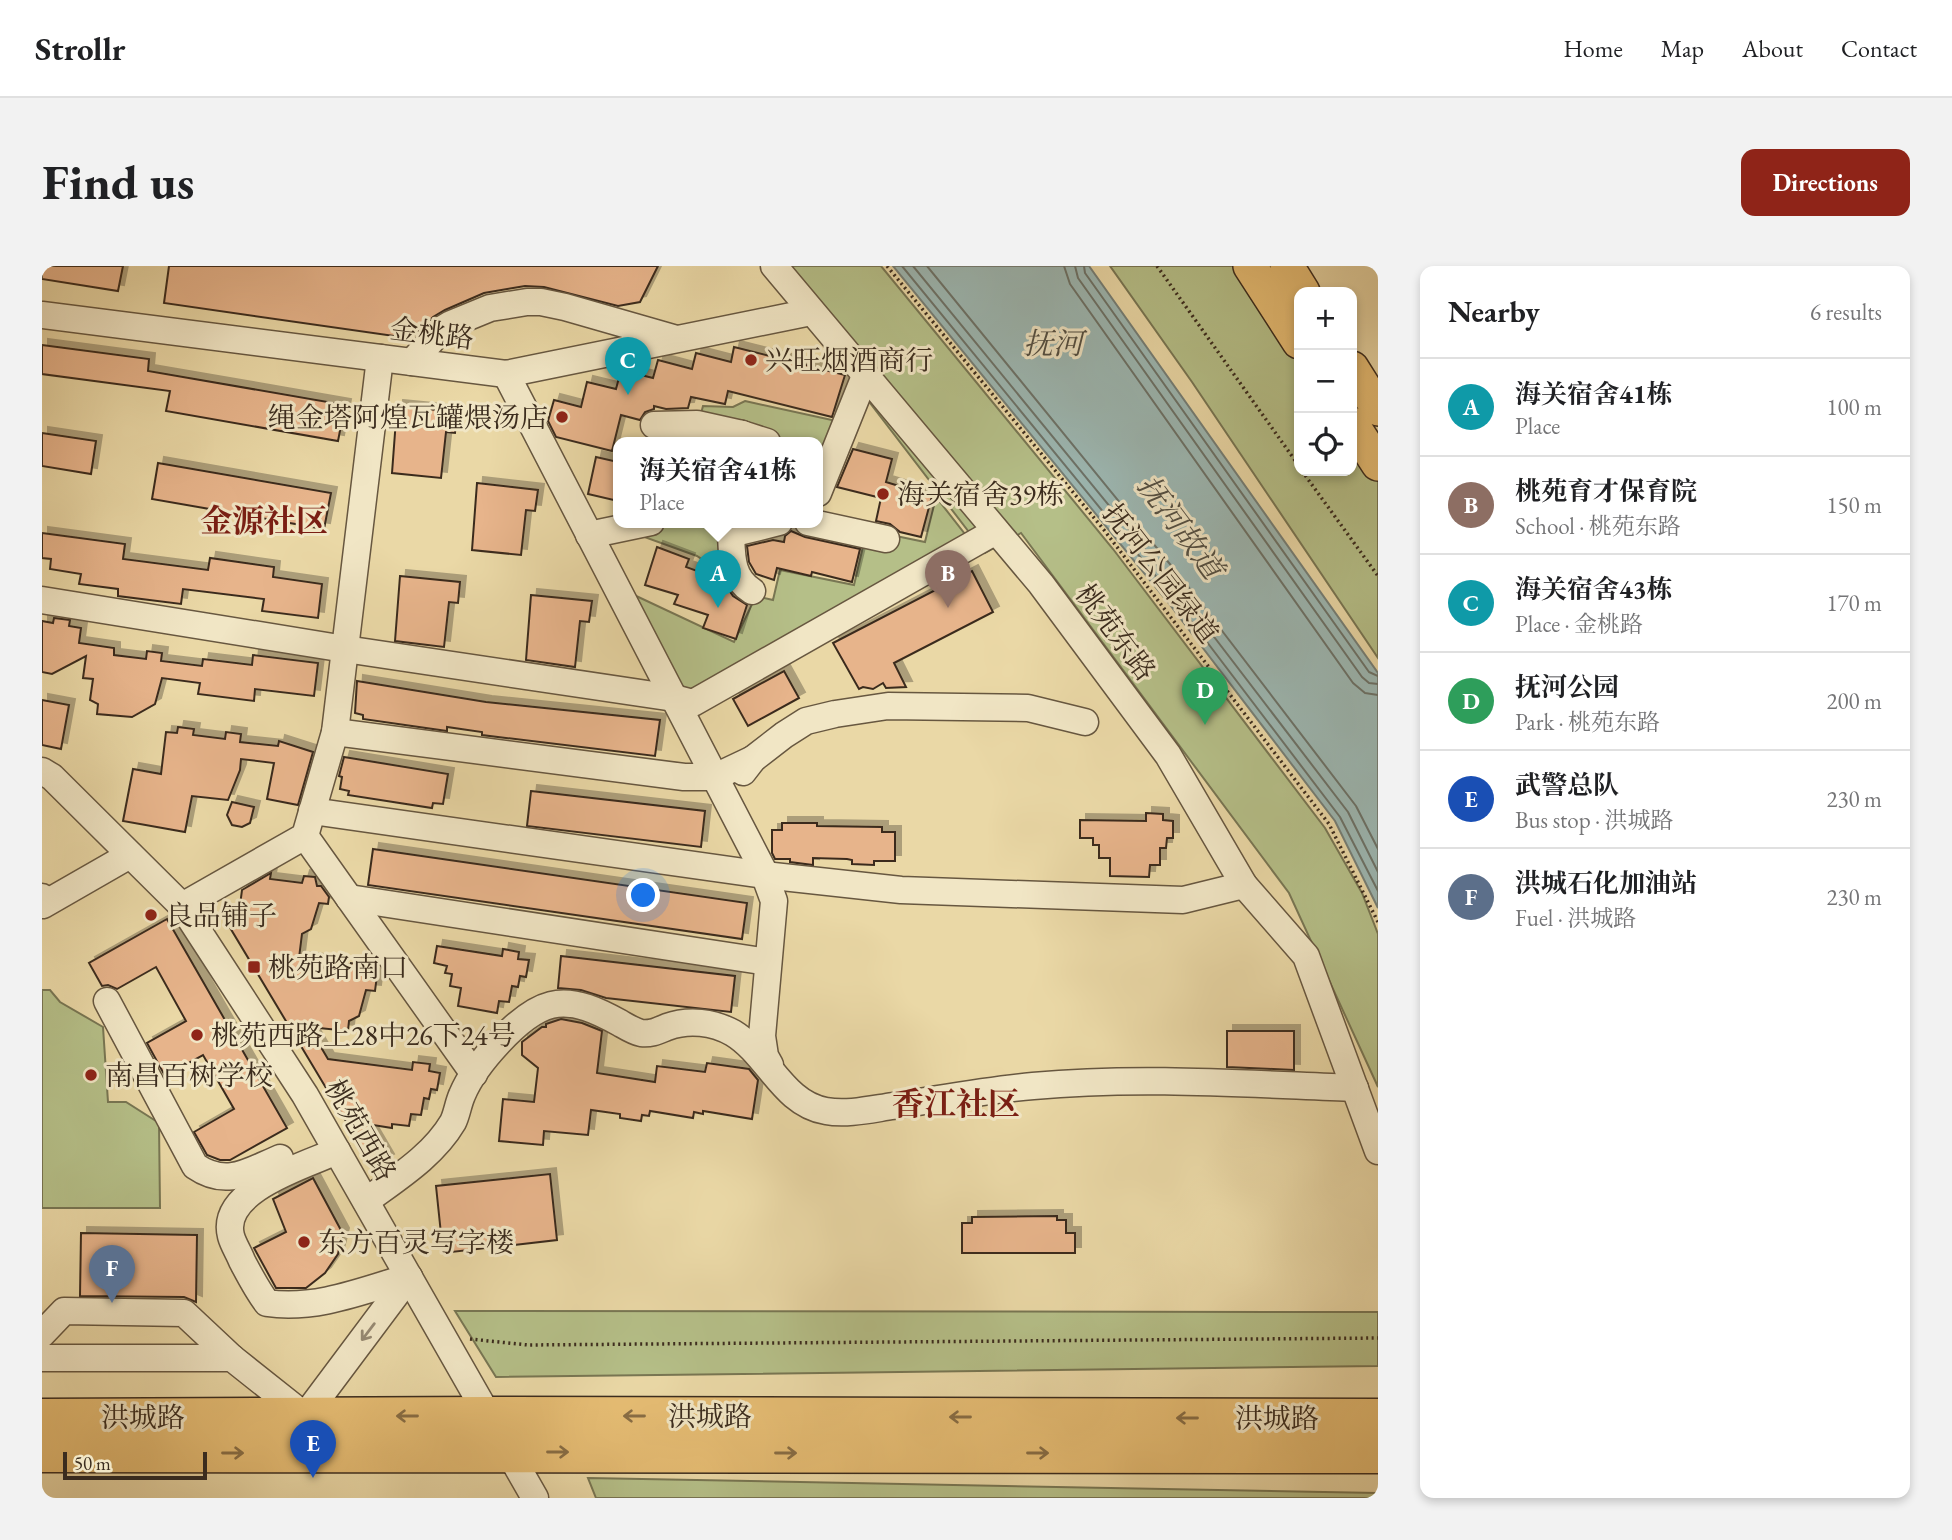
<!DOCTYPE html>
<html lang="en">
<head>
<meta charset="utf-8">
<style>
	body { margin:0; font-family:"EB Garamond","Noto Serif SC",serif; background:#f2f2f2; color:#202124 }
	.controls { position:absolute; right:21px; top:21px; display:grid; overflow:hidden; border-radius:14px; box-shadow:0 4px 10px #0003 }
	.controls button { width:63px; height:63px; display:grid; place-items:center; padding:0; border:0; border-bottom:2px solid #e0e0e0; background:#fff; color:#202124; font:35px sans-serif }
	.scale { position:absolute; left:21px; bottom:18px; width:144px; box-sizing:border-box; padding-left:7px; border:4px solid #3b2c1e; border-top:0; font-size:19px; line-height:24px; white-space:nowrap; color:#3b2c1e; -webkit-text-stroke:5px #f1e6c5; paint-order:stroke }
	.you { position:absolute; left:602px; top:630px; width:24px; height:24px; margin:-18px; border:5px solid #fff; border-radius:50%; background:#1a73e8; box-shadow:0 0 0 10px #1a73e833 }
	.badge { display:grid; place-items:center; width:46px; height:46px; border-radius:50%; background:#8f2418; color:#fff; font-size:23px; font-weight:700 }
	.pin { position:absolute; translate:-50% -58px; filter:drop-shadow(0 2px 4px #0008) }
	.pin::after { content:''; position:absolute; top:37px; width:24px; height:21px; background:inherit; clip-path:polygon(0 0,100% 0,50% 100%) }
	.popup { position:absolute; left:571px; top:171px; width:210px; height:91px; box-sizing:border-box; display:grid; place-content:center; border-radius:14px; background:#fff; filter:drop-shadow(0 2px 5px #0005); font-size:23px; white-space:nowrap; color:#757577 }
	.popup b { font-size:26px; color:#202124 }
	.popup::after { content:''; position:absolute; left:50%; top:100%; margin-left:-14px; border:14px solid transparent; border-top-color:#fff }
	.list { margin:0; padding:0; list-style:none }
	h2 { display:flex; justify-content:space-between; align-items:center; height:91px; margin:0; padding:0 28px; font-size:30px }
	h2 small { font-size:23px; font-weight:400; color:#757577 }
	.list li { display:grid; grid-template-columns:46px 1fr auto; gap:21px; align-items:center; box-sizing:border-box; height:98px; padding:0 28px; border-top:2px solid #e0e0e0 }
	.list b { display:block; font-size:26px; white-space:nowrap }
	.list p { margin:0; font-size:23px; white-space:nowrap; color:#757577 }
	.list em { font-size:23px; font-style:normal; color:#757577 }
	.icon { flex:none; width:38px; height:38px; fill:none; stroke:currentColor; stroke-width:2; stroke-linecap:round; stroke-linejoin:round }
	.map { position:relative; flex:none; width:1336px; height:1232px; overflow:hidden; border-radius:14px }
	header { display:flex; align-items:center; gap:42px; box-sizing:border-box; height:98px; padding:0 35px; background:#fff; border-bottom:2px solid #e0e0e0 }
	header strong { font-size:33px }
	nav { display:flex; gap:38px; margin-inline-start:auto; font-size:24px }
	.intro { display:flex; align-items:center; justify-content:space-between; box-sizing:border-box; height:168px; padding:0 42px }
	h1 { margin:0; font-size:49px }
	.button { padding:18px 32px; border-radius:14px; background:#8f2418; color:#fff; font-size:24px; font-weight:700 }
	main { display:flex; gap:42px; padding:0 42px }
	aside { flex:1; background:#fff; border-radius:14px; box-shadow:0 4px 10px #0003 }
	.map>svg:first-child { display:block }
	.green { fill:#b5bf88; stroke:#787653; stroke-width:2 }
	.water { fill:#9cb7b2; stroke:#757f77; stroke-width:2 }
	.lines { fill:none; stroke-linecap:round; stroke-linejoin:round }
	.shore { stroke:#6c7268; stroke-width:2 }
	.building { fill:#e7b48b; stroke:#3b2c1e; stroke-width:2; filter:url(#shadow) }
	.minor-casing { stroke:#675740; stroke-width:29 }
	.major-casing { stroke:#3b2c1e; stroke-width:36 }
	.highway-casing { stroke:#3b2c1e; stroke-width:41 }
	.path { stroke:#3b2c1e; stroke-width:3.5; stroke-dasharray:2 3.5; stroke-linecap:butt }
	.minor { stroke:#f1e6c5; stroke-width:26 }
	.major { stroke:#e5bc73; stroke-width:33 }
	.highway { stroke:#e5bc73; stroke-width:38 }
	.oneway { stroke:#968972 }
	.oneway2 { stroke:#886d44 }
	.poi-dot { fill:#8f2418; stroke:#f1e6c5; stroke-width:2.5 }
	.labels { text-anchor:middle; stroke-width:6; stroke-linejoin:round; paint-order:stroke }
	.street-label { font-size:28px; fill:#3b2c1e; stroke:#f1e6c5 }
	.poi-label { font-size:28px; fill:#3b2c1e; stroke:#f1e6c5; text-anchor:start }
	.water-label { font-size:30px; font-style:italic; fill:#534f43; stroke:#f1e6c5 }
	.quarter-label { font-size:32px; font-weight:bold; fill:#7a1f14; stroke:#f1e6c5 }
</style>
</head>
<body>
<header>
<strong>Strollr</strong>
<nav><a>Home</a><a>Map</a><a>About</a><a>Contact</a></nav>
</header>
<div class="intro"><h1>Find us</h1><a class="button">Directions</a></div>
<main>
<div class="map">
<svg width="1336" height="1232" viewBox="0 0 1336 1232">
	<defs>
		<filter id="shadow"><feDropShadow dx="6" dy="-6" stdDeviation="0" flood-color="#0004"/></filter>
	</defs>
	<rect width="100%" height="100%" fill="#ead8a6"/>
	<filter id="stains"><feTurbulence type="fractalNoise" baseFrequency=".00286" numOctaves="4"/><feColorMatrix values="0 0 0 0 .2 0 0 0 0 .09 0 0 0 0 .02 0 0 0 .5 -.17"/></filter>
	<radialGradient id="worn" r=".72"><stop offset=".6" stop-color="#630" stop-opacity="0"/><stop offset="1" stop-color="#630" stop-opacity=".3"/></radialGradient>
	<g class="green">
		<polygon points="725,0 839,0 1071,283 1283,562 1320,627 1336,668 1336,821 1247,627 979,267 943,287 746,30"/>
		<polygon points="1068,0 1197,0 1257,90 1257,205 1310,205 1310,167 1336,209 1336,392 1150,116"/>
		<polygon points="703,135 799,156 776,216 776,176 732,176 657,155 661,140 691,141"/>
		<polygon points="894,231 926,272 642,427 590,328 692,376 714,330 731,334 738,304 812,319 823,272 854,270 883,276"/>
		<polygon points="627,256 677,256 689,313 655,290 594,268 591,264"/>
		<polygon points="0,724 8,724 18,736 61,761 66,836 84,836 117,857 118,942 0,942"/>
		<polygon points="413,1045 1336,1046 1336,1100 454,1111"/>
		<polygon points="546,1212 1336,1227 1336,1232 554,1232"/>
	</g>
	<polygon class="water" points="851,0 1047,0 1336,407 1336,642 1293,555 1125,335"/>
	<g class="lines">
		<g class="shore">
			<polyline points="860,0 1130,330 1298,551 1336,625"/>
			<polyline points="871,0 1137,325 1306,546 1336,606"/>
			<polyline points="885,0 1145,319 1314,540 1336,583"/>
			<polyline points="1022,0 1028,18 1311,417 1323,427 1336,429"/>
			<polyline points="1033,0 1036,12 1320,411 1327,417 1336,418"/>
			<polyline points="1042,0 1043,7 1327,406 1336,410"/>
		</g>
	</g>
	<g class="building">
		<polygon points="0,0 81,0 76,25 0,13"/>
		<polygon points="127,0 616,0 598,36 576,40 502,21 483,20 442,27 403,44 391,51 374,68 366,72 122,37"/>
		<polygon points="0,79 107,93 106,105 303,139 296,175 124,145 128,125 0,108"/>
		<polygon points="692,81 803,109 790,151 686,125 683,138 649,131 646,142 624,143 612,140 612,143 603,146 598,154 579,149 570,185 514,171 506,155 512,134 539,141 545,116 574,123 579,104 611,112 616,94 650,103 654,87 689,96"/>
		<polygon points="355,140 415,146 413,167 404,166 399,212 350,207"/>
		<polygon points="0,167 54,175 49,208 0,200"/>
		<polygon points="811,183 850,193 844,216 890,230 879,271 858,266 848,258 834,255 839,232 795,221"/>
		<polygon points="554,191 576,196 576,235 546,228"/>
		<polygon points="116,197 289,227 282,263 110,233"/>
		<polygon points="435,217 496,224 493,245 484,244 479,289 430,284"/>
		<polygon points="749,265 763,271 818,283 810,316 770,306 769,310 735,302 732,314 714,308 707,296 705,280 731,274 742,276 743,270"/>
		<polygon points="0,267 83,278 81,293 166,304 168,292 232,301 231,311 280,318 276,352 220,345 222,333 141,323 139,338 76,330 76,323 37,318 39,308 8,303 9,293 0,292"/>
		<polygon points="615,281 647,293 644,301 680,314 691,330 705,339 694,373 661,362 666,349 632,338 636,329 603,319"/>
		<polygon points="930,305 951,346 852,397 864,421 844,422 841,417 831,423 821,421 817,423 791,377"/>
		<polygon points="358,310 418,316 416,337 407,336 402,381 353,375"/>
		<polygon points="489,329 550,335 547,356 538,355 533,401 484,394"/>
		<polygon points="12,352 28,354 27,360 39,362 37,377 72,382 72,389 104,393 105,385 120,387 119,395 160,400 161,393 210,399 211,389 276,397 272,430 213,423 212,435 156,428 158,417 120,412 113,438 90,451 55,448 56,438 48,434 51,413 41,412 44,390 10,408 0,406 0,355 11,357"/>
		<polygon points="742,405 757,432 706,460 691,433"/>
		<polygon points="315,415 444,436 618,454 613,490 440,469 440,466 405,461 405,465 321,453 321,449 313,447"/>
		<polygon points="0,434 27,439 19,483 0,479"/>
		<polygon points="136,461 152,463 151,469 183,473 184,466 199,468 198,476 236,480 237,475 271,486 256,539 225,533 232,497 199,493 198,504 186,534 150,530 143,566 81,555 91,503 119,508 124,466 135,467"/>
		<polygon points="302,491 406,508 401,538 391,537 390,542 306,529 307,525 298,523 300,511 297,510"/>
		<polygon points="489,525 663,545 659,581 485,560"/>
		<polygon points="190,536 212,541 208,557 200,561 190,559 185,549"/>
		<polygon points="1104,547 1121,548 1121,554 1131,555 1131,572 1125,572 1124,582 1118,582 1118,599 1108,599 1107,611 1068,610 1068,592 1057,592 1057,579 1051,579 1051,572 1038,572 1038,554 1104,555"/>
		<polygon points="740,557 775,557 775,560 840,561 840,566 853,566 853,595 832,595 832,599 810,598 810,594 805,593 771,592 771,599 748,596 748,593 733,593 730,587 730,564 740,564"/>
		<polygon points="331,583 705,637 700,673 326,619"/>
		<polygon points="229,607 228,613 260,617 262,610 273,611 275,620 279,620 287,631 286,638 277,637 269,663 260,668 257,692 276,694 276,701 308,705 309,697 324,699 323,707 335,709 333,725 324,724 317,750 307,755 306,765 267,761 286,793 370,804 371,796 388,798 387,805 398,807 395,824 389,823 387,833 382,832 379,849 369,848 367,860 350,858 350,862 325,858 346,894 332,902 184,655 197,647 200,624"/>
		<polygon points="125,653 245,862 188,894 178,894 165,889 152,866 192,843 161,789 123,810 105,777 144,755 114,701 75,723 66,719 60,720 47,697"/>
		<polygon points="395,680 460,690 461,683 477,686 476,693 487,694 484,711 478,710 476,721 470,720 467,736 457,735 455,747 416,740 419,722 408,720 410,708 403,707 405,700 392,697"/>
		<polygon points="519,690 693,710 689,746 564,732 539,724 516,722"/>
		<polygon points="519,753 540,757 560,765 555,807 613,816 615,800 663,806 665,797 707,803 716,814 710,853 661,845 661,848 652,846 651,852 608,845 607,850 600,849 599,855 578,852 578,848 549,844 546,869 502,865 501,879 457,875 461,833 492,836 496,802 480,789 480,776 500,761 504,761 504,758"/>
		<polygon points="1185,765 1252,765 1252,804 1185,801"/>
		<polygon points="508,908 515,974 401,987 394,920"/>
		<polygon points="271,912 301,968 296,988 283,1007 264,1022 234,1022 212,982 244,966 231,933"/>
		<polygon points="1015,950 1015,954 1024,954 1024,967 1033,967 1033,987 920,987 920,957 930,957 930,951"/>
		<polygon points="39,967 155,969 154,1036 142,1031 38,1030"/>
	</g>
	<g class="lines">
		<defs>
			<g id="minor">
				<polyline points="732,0 999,318 1126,489 1202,619 1264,690 1336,885"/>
				<polyline points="0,49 464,108 769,46"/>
				<polyline points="370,96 399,64 409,58 448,42 485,36 499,36 523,41 631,72"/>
				<polyline points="464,108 720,602 732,635 720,770 723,790 728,799"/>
				<polyline points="612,159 655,158 700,168"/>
				<polyline points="693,176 700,168 725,176"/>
				<polyline points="776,227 823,110"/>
				<polyline points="684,256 689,268 737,256"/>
				<polyline points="766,256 844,273"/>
				<path d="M689,268c1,22 0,44 21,57"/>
				<polyline points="547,269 609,256"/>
				<polyline points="0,334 303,383 632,432 651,437 954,265"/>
				<polyline points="293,466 642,511 673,511 711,493"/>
				<polyline points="0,505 10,511 140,640 263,829 493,1232"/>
				<polyline points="701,506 711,493 742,469 764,455 793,448 846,440 986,442 1043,456"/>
				<polyline points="270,545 722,609 859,624 1141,634 1202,619"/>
				<polyline points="263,570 432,808"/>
				<polyline points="0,631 1,639 88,589"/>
				<polyline points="307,632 726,696"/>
				<polyline points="140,640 263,570 293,466 338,92"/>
				<path d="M65,735l88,165c32,22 54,5 85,-8"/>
				<path d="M295,885c-31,14 -118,39 -106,85 2,8 8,17 11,25 8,15 15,29 25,42 49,7 95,-12 142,-26"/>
				<path d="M324,935c31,-23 67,-45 87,-79 4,-8 5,-18 9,-27 12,-29 57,-82 89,-90 24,-6 49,7 69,18 7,4 13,8 21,10 11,1 16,-2 26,-6 22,-8 46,-5 66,6 35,21 50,71 93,78 21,4 46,-2 67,-5 47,-7 94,-16 140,-20 107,-10 215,-2 322,2"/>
				<polyline points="0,1068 22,1045 142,1047 190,1092"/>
				<polyline points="0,1092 190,1092 263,1150 367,1011"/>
			</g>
			<g id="major">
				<polyline points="1208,0 1257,76"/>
				<polyline points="1245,0 1261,26"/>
				<polyline points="1310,102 1336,143"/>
				<polyline points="1310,158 1336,198"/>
			</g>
			<g id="highway">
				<polyline points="0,1152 446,1150 1336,1152"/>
				<polyline points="0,1187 1336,1188"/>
			</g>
		</defs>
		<use href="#minor" class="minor-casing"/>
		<use href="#major" class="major-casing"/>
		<use href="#highway" class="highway-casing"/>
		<g class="path">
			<polyline points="845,0 1062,264 1287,558 1336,656"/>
			<polyline points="1115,0 1257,200"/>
			<polyline points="1260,205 1336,310"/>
			<polyline points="428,1073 486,1079 1336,1072"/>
		</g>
		<use href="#minor" class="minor"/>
		<use href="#major" class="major"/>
		<use href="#highway" class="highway"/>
	</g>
	<defs><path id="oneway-shaft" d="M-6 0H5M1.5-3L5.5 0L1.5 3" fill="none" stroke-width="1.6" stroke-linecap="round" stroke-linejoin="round" transform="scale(1.75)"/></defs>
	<use class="oneway" href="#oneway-shaft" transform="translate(326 1066) rotate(127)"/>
	<g class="oneway2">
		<use href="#oneway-shaft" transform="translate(365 1150) rotate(180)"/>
		<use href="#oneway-shaft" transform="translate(592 1150) rotate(-180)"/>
		<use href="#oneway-shaft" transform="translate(918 1151) rotate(-180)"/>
		<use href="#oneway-shaft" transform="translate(1145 1152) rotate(-180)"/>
		<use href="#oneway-shaft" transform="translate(516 1186)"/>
		<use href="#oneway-shaft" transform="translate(191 1187)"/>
		<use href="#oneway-shaft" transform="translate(744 1187)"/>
		<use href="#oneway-shaft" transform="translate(996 1187)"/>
	</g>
	<g class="poi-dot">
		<circle cx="709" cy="94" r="7"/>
		<circle cx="520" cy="151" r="7"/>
		<circle cx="841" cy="228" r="7"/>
		<circle cx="109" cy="649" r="7"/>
		<rect x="205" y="694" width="14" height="14" rx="3.5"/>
		<circle cx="155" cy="769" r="7"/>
		<circle cx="49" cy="809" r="7"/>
		<circle cx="262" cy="976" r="7"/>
	</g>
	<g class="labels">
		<g class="street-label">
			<text transform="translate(390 67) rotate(7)" y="10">金桃路</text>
			<text transform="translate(1119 307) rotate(52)" y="10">抚河公园绿道</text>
			<text transform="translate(1074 366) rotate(53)" y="10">桃苑东路</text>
			<text transform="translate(319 864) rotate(60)" y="10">桃苑西路</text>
			<text x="668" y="1160">洪城路</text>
			<text x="101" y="1161">洪城路</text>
			<text x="1235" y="1162">洪城路</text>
		</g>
		<g class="poi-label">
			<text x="723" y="104">兴旺烟酒商行</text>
			<text x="506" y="161" text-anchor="end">绳金塔阿煌瓦罐煨汤店</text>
			<text x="855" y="238">海关宿舍39栋</text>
			<text x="123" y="659">良品铺子</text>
			<text x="226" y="711">桃苑路南口</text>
			<text x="169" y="779">桃苑西路上28中26下24号</text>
			<text x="63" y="819">南昌百树学校</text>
			<text x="276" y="986">东方百灵写字楼</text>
		</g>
		<g class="water-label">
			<text x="1011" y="88">抚河</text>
			<text transform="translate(1138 261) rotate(53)" y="10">抚河故道</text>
		</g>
		<g class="quarter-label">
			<text x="222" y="266">金源社区</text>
			<text x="914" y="849">香江社区</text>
		</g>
	</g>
	<rect width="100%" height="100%" filter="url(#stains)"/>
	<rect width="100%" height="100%" fill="url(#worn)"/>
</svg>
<div class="controls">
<button>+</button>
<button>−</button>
<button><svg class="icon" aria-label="locate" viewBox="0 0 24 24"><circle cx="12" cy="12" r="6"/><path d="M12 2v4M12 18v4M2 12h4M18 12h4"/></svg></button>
</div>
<div class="scale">50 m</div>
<div class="you"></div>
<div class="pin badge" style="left:676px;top:342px;background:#0f9aa8">A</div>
<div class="popup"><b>海关宿舍41栋</b>Place</div>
<div class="pin badge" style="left:906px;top:342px;background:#8d6e63">B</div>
<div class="pin badge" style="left:586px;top:129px;background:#0f9aa8">C</div>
<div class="pin badge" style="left:1163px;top:459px;background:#2e9e5b">D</div>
<div class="pin badge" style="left:271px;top:1212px;background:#1a4fb4">E</div>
<div class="pin badge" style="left:70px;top:1037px;background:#5c6f8a">F</div>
</div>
<aside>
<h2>Nearby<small>6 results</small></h2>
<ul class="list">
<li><span class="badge" style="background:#0f9aa8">A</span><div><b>海关宿舍41栋</b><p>Place</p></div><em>100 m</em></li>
<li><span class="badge" style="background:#8d6e63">B</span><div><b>桃苑育才保育院</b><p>School · 桃苑东路</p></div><em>150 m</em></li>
<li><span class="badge" style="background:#0f9aa8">C</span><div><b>海关宿舍43栋</b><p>Place · 金桃路</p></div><em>170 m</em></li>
<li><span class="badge" style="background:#2e9e5b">D</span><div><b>抚河公园</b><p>Park · 桃苑东路</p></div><em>200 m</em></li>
<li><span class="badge" style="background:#1a4fb4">E</span><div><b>武警总队</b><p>Bus stop · 洪城路</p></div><em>230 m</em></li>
<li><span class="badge" style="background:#5c6f8a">F</span><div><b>洪城石化加油站</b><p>Fuel · 洪城路</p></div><em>230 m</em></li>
</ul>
</aside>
</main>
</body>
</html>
